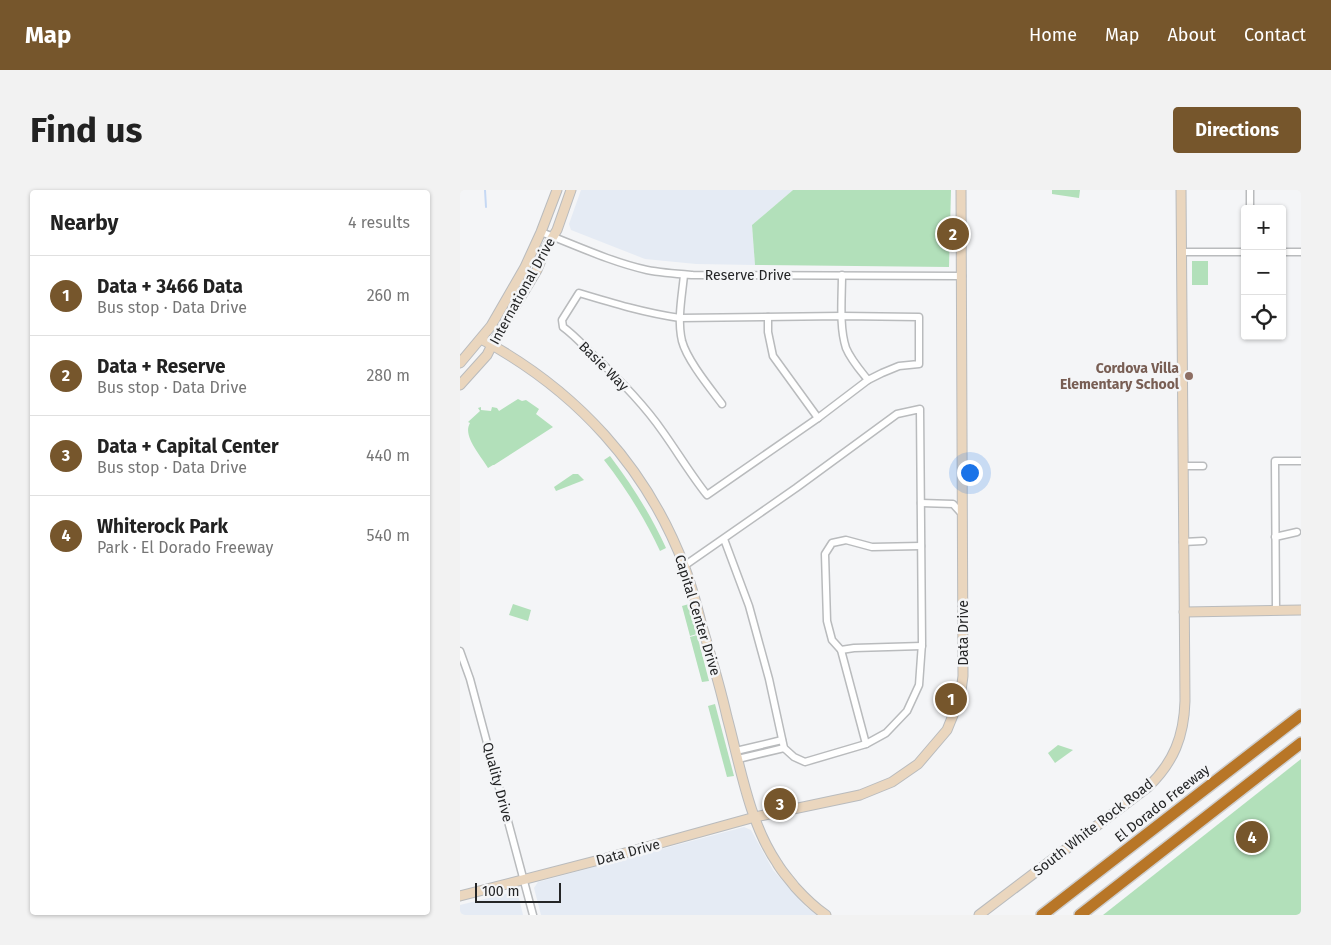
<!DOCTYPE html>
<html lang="en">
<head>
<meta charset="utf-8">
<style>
	body { margin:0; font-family:"Fira Sans",sans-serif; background:#f2f2f2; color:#222 }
	.controls { position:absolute; right:15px; top:15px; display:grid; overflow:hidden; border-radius:5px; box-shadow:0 1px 4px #0004 }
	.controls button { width:45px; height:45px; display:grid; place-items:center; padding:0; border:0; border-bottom:1px solid #e0e0e0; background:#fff; color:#222; font:25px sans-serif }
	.scale { position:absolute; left:15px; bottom:12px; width:86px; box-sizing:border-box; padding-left:5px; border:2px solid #242526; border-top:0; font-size:14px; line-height:18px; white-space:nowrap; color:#242526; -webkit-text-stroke:4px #f4f5f7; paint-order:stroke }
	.you { position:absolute; left:509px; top:282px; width:18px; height:18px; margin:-12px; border:4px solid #fff; border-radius:50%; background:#1a73e8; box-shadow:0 0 0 8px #1a73e833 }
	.badge { display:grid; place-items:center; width:32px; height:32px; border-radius:50%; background:#76562c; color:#fff; font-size:16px; font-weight:700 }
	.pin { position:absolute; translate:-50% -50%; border:2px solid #fff; box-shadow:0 1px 5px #0006 }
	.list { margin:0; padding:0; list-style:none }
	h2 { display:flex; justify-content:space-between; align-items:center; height:65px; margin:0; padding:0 20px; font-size:21px }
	h2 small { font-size:16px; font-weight:400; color:#767676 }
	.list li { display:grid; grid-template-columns:32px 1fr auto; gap:15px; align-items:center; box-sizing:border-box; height:80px; padding:0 20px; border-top:1px solid #e0e0e0 }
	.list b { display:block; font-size:19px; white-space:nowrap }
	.list p { margin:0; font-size:16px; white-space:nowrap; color:#767676 }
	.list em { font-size:16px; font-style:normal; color:#767676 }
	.icon { flex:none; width:28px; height:28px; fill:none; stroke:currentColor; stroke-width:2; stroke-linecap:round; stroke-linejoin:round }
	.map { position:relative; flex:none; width:841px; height:725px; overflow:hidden; border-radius:5px }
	header { display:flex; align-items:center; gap:30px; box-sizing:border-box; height:70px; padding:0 25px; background:#76562c; color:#fff }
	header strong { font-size:24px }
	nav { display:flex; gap:28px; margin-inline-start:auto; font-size:18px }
	.intro { display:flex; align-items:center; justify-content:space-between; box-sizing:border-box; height:120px; padding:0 30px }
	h1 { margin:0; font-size:35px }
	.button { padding:12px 22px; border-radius:5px; background:#76562c; color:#fff; font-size:18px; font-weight:700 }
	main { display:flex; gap:30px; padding:0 30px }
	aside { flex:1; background:#fff; border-radius:5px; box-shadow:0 1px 4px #0004 }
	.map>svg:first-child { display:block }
	.built { fill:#e5ebf4 }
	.green { fill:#b2e0ba }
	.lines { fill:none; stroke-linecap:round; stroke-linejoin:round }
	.stream { stroke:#c5d8f4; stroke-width:2 }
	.street-casing { stroke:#b9bbbd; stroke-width:9 }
	.secondary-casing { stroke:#b9bbbd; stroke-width:11 }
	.highway-casing { stroke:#cfcfcf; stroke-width:14 }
	.street { stroke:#fff; stroke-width:6 }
	.secondary { stroke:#ead6be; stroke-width:9 }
	.highway { stroke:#b87627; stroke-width:11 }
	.education-dot { fill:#8d6e63; stroke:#f4f5f7; stroke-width:2 }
	.labels { text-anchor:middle; stroke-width:5; stroke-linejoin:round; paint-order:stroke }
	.street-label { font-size:14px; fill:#242526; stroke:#f4f5f7 }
	.education-label { font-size:14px; font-weight:bold; fill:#785e54; stroke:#f4f5f7; text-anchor:end }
</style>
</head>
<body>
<header>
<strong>Map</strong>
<nav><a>Home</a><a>Map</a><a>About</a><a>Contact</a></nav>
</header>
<div class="intro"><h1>Find us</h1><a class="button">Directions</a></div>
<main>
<aside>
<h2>Nearby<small>4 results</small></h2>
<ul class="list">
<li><span class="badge">1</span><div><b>Data + 3466 Data</b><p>Bus stop · Data Drive</p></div><em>260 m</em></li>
<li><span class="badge">2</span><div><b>Data + Reserve</b><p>Bus stop · Data Drive</p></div><em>280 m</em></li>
<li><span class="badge">3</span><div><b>Data + Capital Center</b><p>Bus stop · Data Drive</p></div><em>440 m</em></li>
<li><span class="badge">4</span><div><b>Whiterock Park</b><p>Park · El Dorado Freeway</p></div><em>540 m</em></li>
</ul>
</aside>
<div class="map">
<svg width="841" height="725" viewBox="0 0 841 725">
	<rect width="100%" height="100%" fill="#f4f5f7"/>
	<g class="built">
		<polygon points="121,0 333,0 292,35 295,75 236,74 185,69 111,40 109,34"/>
		<polygon points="284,637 291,640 313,680 346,717 357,725 81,725 74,698 78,692"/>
		<polygon points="49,703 55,703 59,708 63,725 0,725 0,715"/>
	</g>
	<g class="green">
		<polygon points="333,0 491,0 489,77 295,75 292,35"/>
		<polygon points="592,0 620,0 619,8 592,4"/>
		<rect x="732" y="71" width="16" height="24"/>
		<path d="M58,209l4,2 4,-1 13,9 -3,5 17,13 -59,38h-1l-5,3c-7,-12 -26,-32 -18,-45l-2,-1 12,-11 -2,-3 3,-1v3l10,1 1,-4 5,1 2,3z"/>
		<path d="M150,266c22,29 41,59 56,92l-6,3c-15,-32 -34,-63 -56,-91z"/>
		<polygon points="113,284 118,284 124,290 96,301 94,297"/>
		<polygon points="53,414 71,420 68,431 49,425"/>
		<polygon points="229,414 237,444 230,446 222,416"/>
		<polygon points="237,445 249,491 242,492 230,447"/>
		<polygon points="255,514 274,586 267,587 248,516"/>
		<polygon points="598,555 613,560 595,573 588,563"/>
		<polygon points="841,569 841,725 643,725"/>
	</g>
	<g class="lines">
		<polyline class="stream" points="25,0 26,17"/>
		<defs>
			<g id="street">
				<polyline points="790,0 790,19"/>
				<path d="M81,42c34,13 70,30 106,38 15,3 31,4 46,5l269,1"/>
				<polyline points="722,62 785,62"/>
				<polyline points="822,62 841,62"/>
				<path d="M224,85c-2,21 -7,45 -2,66 5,19 28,47 40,63"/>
				<path d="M382,85c0,22 -3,52 4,73 5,12 14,22 22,32"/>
				<path d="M119,103c33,10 66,20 101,25l162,-2 77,1v47l-20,2 -17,7 -14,7 -50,38 -111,77c-16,-20 -29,-42 -44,-63 -20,-29 -46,-55 -72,-79 -9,-9 -17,-18 -28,-26l-1,-7z"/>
				<polyline points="308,127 308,142 313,166 358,228"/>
				<polyline points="723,276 743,276"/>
				<polyline points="461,313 493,314 502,324"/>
				<polyline points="815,347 837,342"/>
				<polyline points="723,352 743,351"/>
				<polyline points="224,376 336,298 437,224 460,219 462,453 459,495 447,521 426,543 406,554 345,572 334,567 324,558 309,489 289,416 264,349"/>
				<polyline points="816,420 815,271 841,271"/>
				<polyline points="381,460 372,450 367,431 365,364 372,353 386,350 412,357 461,356"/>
				<polyline points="0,461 10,489 73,725"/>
				<polyline points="406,554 381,460 394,458 462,456"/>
				<polyline points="276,561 322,550"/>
				<polyline points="278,569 324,558"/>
			</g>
			<g id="secondary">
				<path d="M21,149c95,51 166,128 204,229 7,19 12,38 17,58 9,30 18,60 25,91 13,48 22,105 50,146 5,9 12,16 18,24 10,11 19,20 31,28"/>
				<polyline points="0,173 31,136 65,77 81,42 97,0"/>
				<polyline points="0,195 27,165 32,155 77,80 86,58 97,40 111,0"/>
				<polyline points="724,422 841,420"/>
				<polyline points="0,706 143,669 295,627 400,605 432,592 458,574 487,540 500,508 503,486 501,0"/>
				<path d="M519,725l169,-128c26,-25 36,-51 37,-86l-4,-511"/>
			</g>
			<g id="highway">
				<polyline points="582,725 841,525"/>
				<polyline points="620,725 841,553"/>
			</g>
		</defs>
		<use href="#street" class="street-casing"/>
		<use href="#secondary" class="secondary-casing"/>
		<use href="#highway" class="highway-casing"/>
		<use href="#street" class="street"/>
		<use href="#secondary" class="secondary"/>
		<use href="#highway" class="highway"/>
	</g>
	<circle class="education-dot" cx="729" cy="186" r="5"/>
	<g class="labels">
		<g class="street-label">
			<text x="288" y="90">Reserve Drive</text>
			<text transform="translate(62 101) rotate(-61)" y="5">International Drive</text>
			<text transform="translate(144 176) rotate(45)" y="5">Basie Way</text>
			<text transform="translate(238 425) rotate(73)" y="5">Capital Center Drive</text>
			<text transform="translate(503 443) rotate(-90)" y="5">Data Drive</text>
			<text transform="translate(38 592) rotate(75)" y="5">Quality Drive</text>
			<text transform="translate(702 613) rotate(-38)" y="5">El Dorado Freeway</text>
			<text transform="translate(633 637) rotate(-38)" y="5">South White Rock Road</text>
			<text transform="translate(168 662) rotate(-15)" y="5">Data Drive</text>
		</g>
		<g class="education-label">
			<text x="719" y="183">Cordova Villa<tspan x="719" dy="16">Elementary School</tspan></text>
		</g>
	</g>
</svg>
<div class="controls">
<button>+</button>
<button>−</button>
<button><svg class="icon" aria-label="locate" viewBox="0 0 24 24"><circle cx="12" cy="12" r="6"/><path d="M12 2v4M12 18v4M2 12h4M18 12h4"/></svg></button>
</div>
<div class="scale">100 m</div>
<div class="you"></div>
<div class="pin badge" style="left:491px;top:509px">1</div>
<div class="pin badge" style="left:493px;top:44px">2</div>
<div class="pin badge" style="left:320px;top:614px">3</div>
<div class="pin badge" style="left:792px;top:647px">4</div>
</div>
</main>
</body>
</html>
